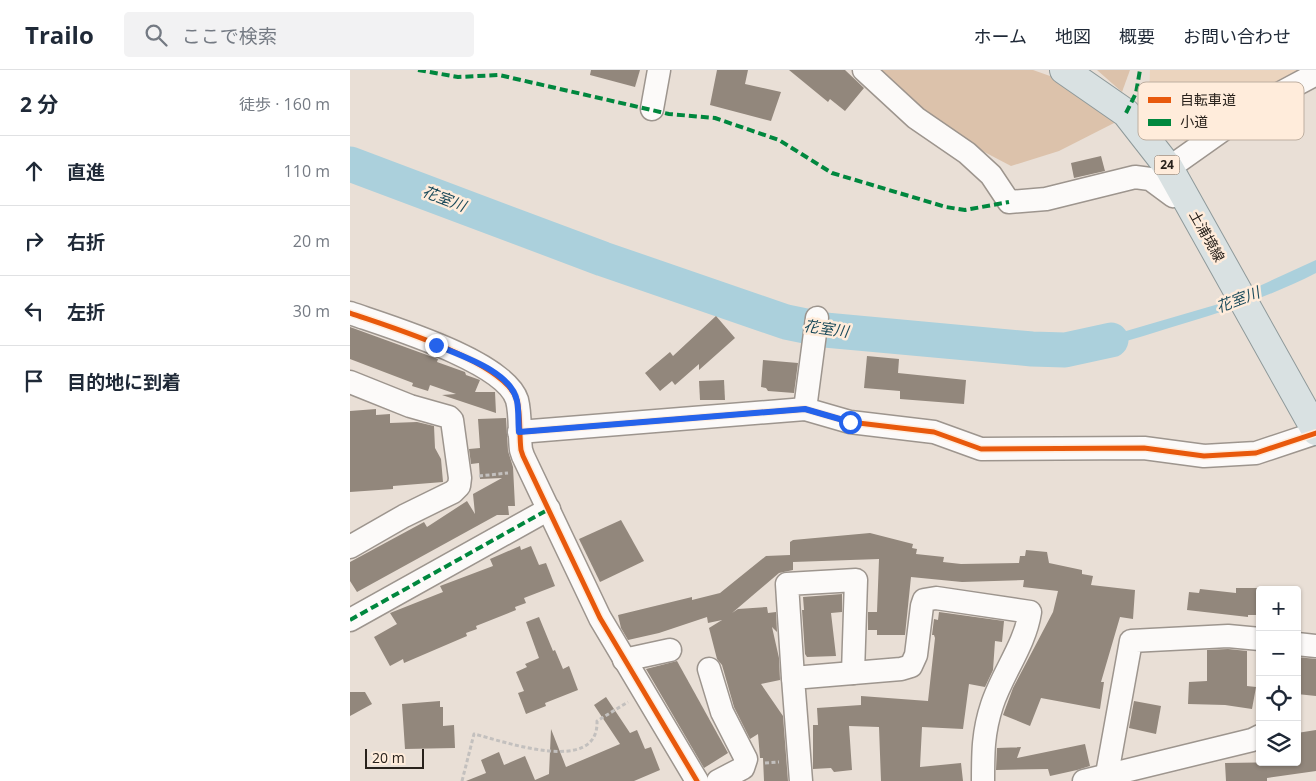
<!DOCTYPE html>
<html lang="ja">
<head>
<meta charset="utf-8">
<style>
	body { margin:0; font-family:"Open Sans","Noto Sans JP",sans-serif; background:#f2f2f3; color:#1f2937 }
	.controls { position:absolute; right:15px; bottom:15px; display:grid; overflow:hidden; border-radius:5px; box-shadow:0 1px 4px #0004 }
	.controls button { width:45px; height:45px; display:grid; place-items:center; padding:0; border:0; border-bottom:1px solid #e0e1e3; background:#fff; color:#1f2937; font:25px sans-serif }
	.scale { position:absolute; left:15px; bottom:12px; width:59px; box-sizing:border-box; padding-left:5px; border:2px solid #28211b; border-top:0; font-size:14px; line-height:18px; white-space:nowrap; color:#28211b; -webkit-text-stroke:4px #ffecdb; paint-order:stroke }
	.stop { position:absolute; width:15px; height:15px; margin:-11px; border:4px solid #2563eb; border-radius:50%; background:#fff }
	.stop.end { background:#2563eb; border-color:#fff; box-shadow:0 1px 5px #0008 }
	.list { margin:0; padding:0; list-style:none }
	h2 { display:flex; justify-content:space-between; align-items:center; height:65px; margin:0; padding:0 20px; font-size:21px }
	h2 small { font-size:16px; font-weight:400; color:#747a83 }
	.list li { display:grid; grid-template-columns:32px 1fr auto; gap:15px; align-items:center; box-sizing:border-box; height:70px; padding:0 20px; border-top:1px solid #e0e1e3 }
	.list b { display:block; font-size:19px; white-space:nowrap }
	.list em { font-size:16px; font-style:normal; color:#747a83 }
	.icon { flex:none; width:28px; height:28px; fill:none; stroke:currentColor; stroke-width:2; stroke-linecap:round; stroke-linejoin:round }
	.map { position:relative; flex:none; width:966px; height:711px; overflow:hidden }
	header { display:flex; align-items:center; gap:30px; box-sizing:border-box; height:70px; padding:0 25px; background:#fff; border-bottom:1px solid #e0e1e3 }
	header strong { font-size:24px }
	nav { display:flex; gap:28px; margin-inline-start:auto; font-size:18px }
	.search { width:350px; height:45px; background:#f2f2f3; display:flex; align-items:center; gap:12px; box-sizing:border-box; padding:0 18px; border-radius:5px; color:#747a83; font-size:19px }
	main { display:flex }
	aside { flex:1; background:#fff }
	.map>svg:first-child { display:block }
	.green { fill:#ebd4be }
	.forest { fill:#dcc2ab }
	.water { fill:#abd0dc }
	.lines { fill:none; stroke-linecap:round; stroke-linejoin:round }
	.river { stroke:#abd0dc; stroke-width:35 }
	.building { fill:#92877c }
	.minor-casing { stroke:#9d958e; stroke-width:25 }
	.major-casing { stroke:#8e999a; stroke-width:30 }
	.path { stroke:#c3c0be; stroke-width:3; stroke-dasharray:4 2.5; stroke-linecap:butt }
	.minor { stroke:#fcfaf9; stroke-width:22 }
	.major { stroke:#d9e1e2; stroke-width:28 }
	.quiet { stroke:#00873e; stroke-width:4; stroke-dasharray:8 4; stroke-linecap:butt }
	.cycleway-casing { stroke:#ffecdb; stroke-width:8 }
	.cycleway { stroke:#e8590c; stroke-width:5 }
	.route { stroke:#2563eb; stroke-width:6 }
	.labels { text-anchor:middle; stroke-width:5; stroke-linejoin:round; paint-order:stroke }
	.shield { fill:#ffecdb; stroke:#685e55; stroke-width:1 }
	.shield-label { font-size:12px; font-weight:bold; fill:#28211b }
	.street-label { font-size:14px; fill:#28211b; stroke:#ffecdb }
	.water-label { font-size:15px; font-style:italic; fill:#1c4b5b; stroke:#ffecdb }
	.key { fill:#ffecdb; stroke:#beafa1; stroke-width:1 }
	.key-label { font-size:14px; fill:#28211b }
</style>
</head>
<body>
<header>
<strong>Trailo</strong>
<div class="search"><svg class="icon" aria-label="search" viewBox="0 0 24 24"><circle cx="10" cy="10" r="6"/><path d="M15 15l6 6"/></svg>ここで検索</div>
<nav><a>ホーム</a><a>地図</a><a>概要</a><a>お問い合わせ</a></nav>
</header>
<main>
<aside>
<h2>2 分<small>徒歩 · 160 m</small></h2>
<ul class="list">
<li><svg class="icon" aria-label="ahead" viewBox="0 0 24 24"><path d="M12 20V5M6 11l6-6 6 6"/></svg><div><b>直進</b></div><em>110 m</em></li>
<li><svg class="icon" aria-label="right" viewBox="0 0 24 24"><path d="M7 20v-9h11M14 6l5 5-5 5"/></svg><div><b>右折</b></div><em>20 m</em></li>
<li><svg class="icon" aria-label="left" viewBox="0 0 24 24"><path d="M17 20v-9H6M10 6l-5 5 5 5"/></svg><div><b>左折</b></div><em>30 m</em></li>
<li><svg class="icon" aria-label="arrive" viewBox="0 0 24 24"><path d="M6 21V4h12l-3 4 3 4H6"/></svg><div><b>目的地に到着</b></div></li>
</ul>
</aside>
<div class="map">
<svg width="966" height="711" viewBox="0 0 966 711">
	<rect width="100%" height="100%" fill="#e9dfd6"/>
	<polygon class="green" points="800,0 966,0 836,73 816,53 799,28"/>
	<g class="forest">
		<polygon points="523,0 683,0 717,12 768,51 709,81 661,96 602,65"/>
		<polygon points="747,0 780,0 772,22"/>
	</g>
	<path class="water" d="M966,190v13c-47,24 -96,40 -147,55 -34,11 -68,21 -103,28l-3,-11 22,-2 137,-40z"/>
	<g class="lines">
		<polyline class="river" points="0,94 253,189 436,252 475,260 682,279 715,280 761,270"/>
	</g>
	<g class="building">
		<polygon points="241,0 290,0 285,17 240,5"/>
		<polygon points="367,0 398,0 395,14 431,22 421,51 360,35"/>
		<polygon points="439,0 495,0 514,18 495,41 480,29 478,32"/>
		<polygon points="751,86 755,101 724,108 721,93"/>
		<polygon points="366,246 385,268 349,300 349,294 325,315 322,311 310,321 295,303 320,282 323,286"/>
		<polygon points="0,257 88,289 87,292 115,302 116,305 130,310 125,322 145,322 146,343 92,325 106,324 80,315 78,321 62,316 63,313 0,289"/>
		<polygon points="517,286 549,289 548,303 616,310 614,334 550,329 550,321 514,318"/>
		<polygon points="413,290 448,293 444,323 418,321 416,318 411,317"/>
		<polygon points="374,310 375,330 350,330 349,311"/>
		<polygon points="26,339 26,345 40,344 40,353 67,352 84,356 85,378 91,389 93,412 43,416 43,419 0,422 0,341"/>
		<polygon points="156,348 158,381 163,397 165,436 158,436 159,445 147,445 7,522 0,511 0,492 74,452 77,457 117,431 125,444 123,424 152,408 130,409 129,393 121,394 119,379 130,378 128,349"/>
		<polygon points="271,450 294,491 250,512 229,469"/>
		<polygon points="520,463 563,474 562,478 567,479 566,484 594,487 593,492 611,494 669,493 670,486 675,486 676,480 697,482 699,493 732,500 732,504 743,506 741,515 785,520 783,549 770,547 751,612 754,612 750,639 691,628 680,656 653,645 663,618 703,542 708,521 673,517 674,510 612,512 561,507 555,565 527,565 527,560 518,560 518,542 527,542 529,489 443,492 443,500 429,503 382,543 388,539 417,537 418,543 426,542 427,562 422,557 429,588 430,610 411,614 433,646 438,711 414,711 413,688 410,688 408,664 400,669 384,637 372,595 367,589 359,558 372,550 358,553 357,547 309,563 278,570 271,558 268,545 342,527 342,530 370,523 416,486 440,485 440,472 443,470"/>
		<polygon points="170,476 171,480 181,476 189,495 196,493 205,516 174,528 176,533 165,537 166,540 126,556 127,559 116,563 117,566 54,593 53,589 40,596 24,567 47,554 40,543 93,522 90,516 143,496 140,489"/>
		<polygon points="886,518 910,518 910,545 898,545 898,547 837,540 839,522 849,523 850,519 886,523"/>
		<polygon points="492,524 492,542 481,543 486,586 457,587 455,584 452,540 454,540 453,527"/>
		<polygon points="589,542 654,551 652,572 645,571 643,600 635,617 619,614 613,659 572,657 570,697 611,693 613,711 531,711 529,657 499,656 502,700 484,702 481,698 463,699 463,655 468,655 467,638 511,635 511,626 578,631 585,568 584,565 582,565 584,549 588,550"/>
		<polygon points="189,547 203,581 205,580 213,599 219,596 228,620 195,633 196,636 176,644 168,623 174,621 166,602 177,597 175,594 189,588 176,552"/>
		<polygon points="878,579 897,581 897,616 906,617 902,639 875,635 838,634 839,612 857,611 857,580"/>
		<polygon points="947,587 966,589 966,626 947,624"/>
		<polygon points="327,591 378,683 354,698 296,599"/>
		<polygon points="0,622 15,622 22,634 0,646"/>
		<polygon points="256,627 280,663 287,660 295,679 301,677 310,700 284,711 116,711 136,703 131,690 149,682 154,695 175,686 185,710 199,704 201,659 216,697 270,674 244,635"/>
		<polygon points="90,631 90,637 93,637 93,656 104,655 105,678 55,679 52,634"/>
		<polygon points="784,631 811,636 806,664 779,658"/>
		<polygon points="966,660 966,701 917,708 917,711 876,711 875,693 947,692 947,663"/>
		<polygon points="735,674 740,696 727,700 700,706 698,699 646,700 647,678 671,677 667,688"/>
	</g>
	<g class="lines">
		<defs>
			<g id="minor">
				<polyline points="514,0 566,48 617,83 641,105 659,132 696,129 785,107 800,109 823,126 832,121"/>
				<polyline points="302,39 309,0"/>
				<polyline points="819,98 908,35 966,4"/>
				<path d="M0,243c37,13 155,48 167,87 4,15 2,34 4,50l2,6 77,162 97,163"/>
				<polyline points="0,312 60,336 99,347 102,350 110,408 109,416 103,422 54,446 0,477"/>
				<polyline points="455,339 467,248"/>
				<polyline points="169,362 455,339 500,352 584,362 631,379 794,378 854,386 906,383 966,363"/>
				<polyline points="0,550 199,439"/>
				<polyline points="947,574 966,576"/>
				<polyline points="274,590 320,580"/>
				<polyline points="359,599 372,642 396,689 393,698 368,711"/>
				<polyline points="443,608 437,514 506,510 503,603"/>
				<polyline points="757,704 781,571 878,566 910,569"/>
				<path d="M451,711l-8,-103 108,-9 10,-3 5,-11 6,-49 2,-6 12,-2 94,14c-5,33 -28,62 -38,93 -9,27 -9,48 -9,76"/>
				<polyline points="734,711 902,670 910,666"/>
			</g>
			<polyline id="major" points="714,0 776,43 819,98 966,361"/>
		</defs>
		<use href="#minor" class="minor-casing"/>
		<use href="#major" class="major-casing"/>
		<g class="path">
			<polyline points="129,406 158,403"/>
			<polyline points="415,693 429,692"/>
			<path d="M112,711l12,-47c29,7 125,42 123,-13l31,-19"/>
		</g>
		<use href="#minor" class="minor"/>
		<use href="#major" class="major"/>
		<g class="quiet">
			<polyline points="68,0 108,7 149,5 319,44 365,48 429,70 482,103 596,137 615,140 659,132"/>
			<polyline points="776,43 786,23 790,0"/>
			<polyline points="0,550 199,439"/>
		</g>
		<defs>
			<g id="cycleway">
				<path d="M0,243c37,13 155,48 167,87 4,15 2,34 4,50l2,6 77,162 97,163"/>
				<polyline points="169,362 455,339 500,352 584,362 631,379 794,378 854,386 906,383 966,363"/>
			</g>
		</defs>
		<use href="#cycleway" class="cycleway-casing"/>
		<use href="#cycleway" class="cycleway"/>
	</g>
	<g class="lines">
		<path class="route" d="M86,275c25,11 75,26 81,56 2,10 1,21 2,31l286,-23 45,13"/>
	</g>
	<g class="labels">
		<rect class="shield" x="804.5" y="85.5" width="25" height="19" rx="4"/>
		<g class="shield-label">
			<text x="817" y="99">24</text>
		</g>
		<g class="street-label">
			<text transform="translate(857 166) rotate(61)" y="5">土浦境線</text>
		</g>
		<g class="water-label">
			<text transform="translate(94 129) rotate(21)" y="5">花室川</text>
			<text transform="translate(888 230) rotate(-21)" y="5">花室川</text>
			<text transform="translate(476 259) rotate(8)" y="5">花室川</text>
		</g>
	</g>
	<rect x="788" y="12" width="166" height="58" rx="8" class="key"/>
	<rect x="798" y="27" width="23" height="6" fill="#e8590c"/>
	<rect x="798" y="49" width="23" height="7" fill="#00873e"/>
	<g class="key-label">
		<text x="830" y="35">自転車道</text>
		<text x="830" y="57">小道</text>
	</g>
</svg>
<div class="controls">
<button>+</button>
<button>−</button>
<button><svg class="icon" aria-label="locate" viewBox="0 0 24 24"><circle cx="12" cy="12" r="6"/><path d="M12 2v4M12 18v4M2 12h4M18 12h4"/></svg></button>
<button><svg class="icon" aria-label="layers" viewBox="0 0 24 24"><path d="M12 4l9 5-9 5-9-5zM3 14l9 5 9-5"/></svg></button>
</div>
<div class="scale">20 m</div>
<div class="stop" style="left:500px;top:352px"></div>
<div class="stop end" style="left:86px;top:275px"></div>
</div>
</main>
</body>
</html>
